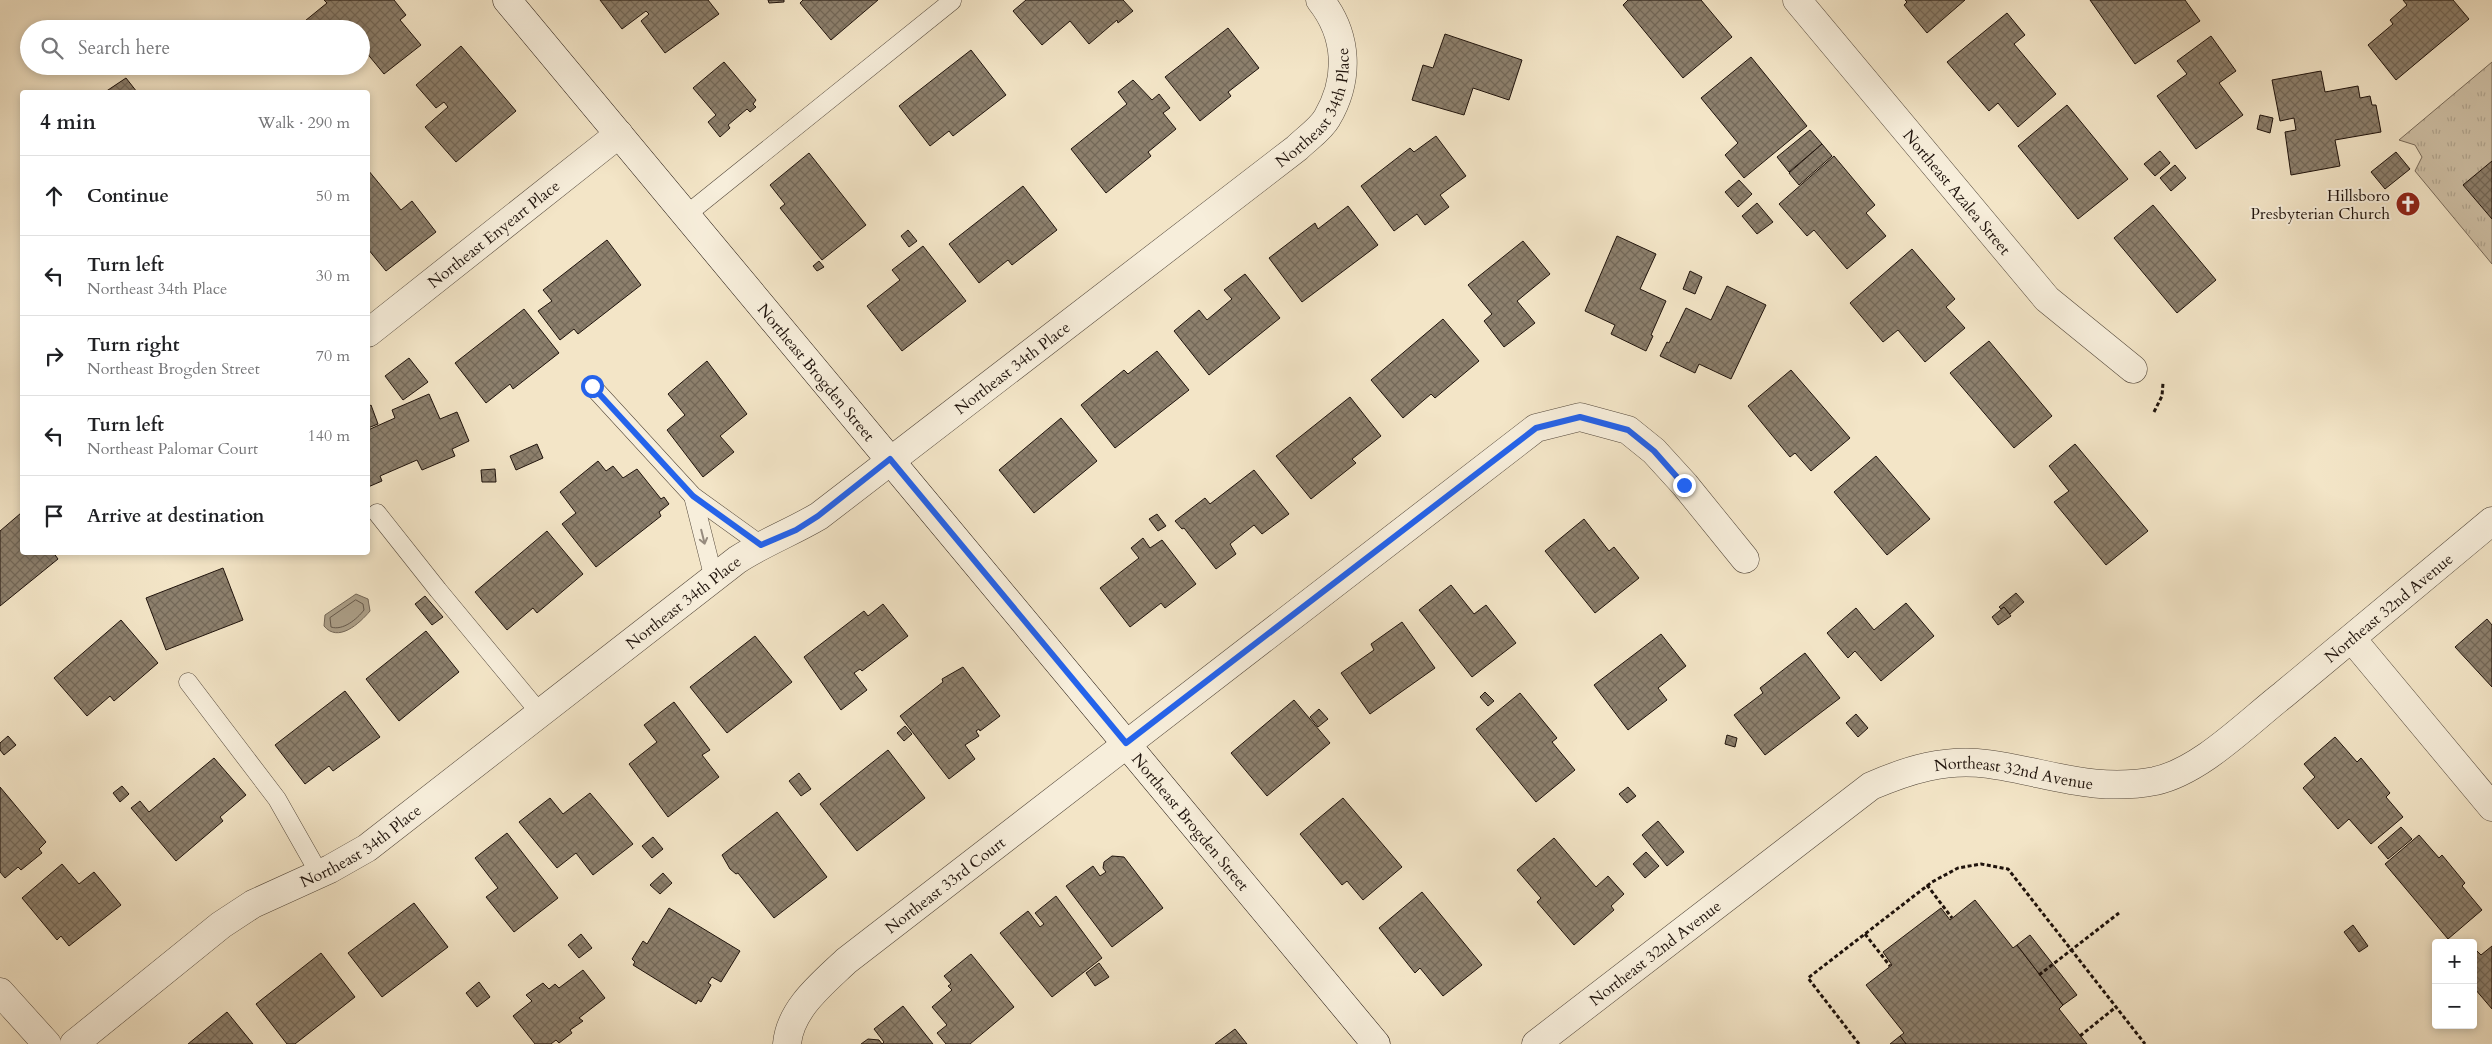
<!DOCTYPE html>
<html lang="en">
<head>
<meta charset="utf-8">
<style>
	body { margin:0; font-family:Cardo,serif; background:#f6f6f6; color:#202124 }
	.controls { position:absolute; right:15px; bottom:15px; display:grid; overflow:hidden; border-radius:5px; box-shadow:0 2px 8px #0003 }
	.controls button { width:45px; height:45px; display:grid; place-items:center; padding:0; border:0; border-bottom:1px solid #e0e0e0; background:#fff; color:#202124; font:25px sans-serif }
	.stop { position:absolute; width:15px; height:15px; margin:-11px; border:4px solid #2563eb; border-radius:50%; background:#fff }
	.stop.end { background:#2563eb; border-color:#fff; box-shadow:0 1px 5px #0008 }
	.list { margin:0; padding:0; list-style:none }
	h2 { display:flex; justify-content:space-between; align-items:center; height:65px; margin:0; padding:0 20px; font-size:21px }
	h2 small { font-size:16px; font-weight:400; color:#757577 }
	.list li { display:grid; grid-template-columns:32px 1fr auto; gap:15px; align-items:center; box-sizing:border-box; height:80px; padding:0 20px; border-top:1px solid #e0e0e0 }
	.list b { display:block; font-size:19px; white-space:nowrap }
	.list p { margin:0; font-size:16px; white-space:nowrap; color:#757577 }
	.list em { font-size:16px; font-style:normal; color:#757577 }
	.icon { flex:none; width:28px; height:28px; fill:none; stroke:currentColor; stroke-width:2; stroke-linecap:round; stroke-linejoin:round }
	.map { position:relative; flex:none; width:2492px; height:1044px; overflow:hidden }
	.search { position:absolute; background:#fff; box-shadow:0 2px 8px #0003; left:20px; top:20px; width:350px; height:55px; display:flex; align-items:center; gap:12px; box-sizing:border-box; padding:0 18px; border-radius:28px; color:#757577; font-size:19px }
	.panel { position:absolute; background:#fff; box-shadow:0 2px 8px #0003; left:20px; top:90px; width:350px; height:465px; border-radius:5px }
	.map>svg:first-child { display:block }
	.grass { fill:url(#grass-tufts); stroke:#776a5a }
	.water { fill:#ab9e87; stroke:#736656 }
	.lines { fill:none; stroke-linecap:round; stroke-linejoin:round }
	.shore { stroke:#65584a; stroke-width:1 }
	.building { fill:url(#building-cross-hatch); stroke:#1f130c }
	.lane-casing { stroke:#54483b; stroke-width:19 }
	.street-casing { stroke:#54483b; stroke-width:29 }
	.secondary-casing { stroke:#1f130c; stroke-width:29 }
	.path { stroke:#1f130c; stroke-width:3; stroke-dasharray:4 2.5; stroke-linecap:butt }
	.lane { stroke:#f7eedb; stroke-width:18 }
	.street { stroke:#f7eedb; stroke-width:28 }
	.secondary { stroke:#f7eedb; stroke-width:28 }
	.oneway { stroke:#968b7e }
	.route { stroke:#2563eb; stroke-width:6 }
	.labels { text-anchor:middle; stroke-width:4; stroke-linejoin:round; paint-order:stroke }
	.street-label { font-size:16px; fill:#1f130c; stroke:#f7eedb }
	.poi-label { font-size:16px; fill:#1f130c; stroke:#f7eedb; text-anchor:end }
</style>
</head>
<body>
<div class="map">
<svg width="2492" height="1044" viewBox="0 0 2492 1044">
	<defs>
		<pattern id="grass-tufts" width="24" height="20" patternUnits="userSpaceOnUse" patternTransform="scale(1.25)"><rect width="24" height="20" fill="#cfc1a7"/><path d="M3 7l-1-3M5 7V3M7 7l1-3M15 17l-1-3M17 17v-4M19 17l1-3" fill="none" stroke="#b1a58f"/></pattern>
		<pattern id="building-cross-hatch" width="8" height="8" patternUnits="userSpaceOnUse" patternTransform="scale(1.25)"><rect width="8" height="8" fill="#8d806d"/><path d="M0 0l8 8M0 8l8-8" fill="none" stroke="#736858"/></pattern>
	</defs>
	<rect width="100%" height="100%" fill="#f3e5c7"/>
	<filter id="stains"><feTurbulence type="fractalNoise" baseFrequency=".004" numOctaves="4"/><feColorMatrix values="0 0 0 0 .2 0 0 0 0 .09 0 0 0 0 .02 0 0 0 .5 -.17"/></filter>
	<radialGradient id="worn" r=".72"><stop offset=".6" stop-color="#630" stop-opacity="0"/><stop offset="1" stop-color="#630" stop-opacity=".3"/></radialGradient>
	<polygon class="grass" points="2492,62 2492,264 2415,171 2422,157 2415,145 2399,140"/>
	<path class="water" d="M356,594l12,5 2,12c-11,13 -32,32 -46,15l1,-11z"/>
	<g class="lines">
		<path class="shore" d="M356,600l7,4 1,6c-7,9 -21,21 -33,17l-1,-9z"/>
	</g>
	<g class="building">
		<polygon points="324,0 394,0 406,15 400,20 421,45 384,74 361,46 361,29 303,29 300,25 327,3"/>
		<polygon points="600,0 708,0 719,14 665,53 641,21 649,14 646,11 622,29"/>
		<polygon points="768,0 784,0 784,2 769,3"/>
		<polygon points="803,0 878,0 831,40 800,3"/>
		<polygon points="1026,0 1123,0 1133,11 1118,23 1117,20 1089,44 1070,21 1042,45 1013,11"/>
		<polygon points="1628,0 1701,0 1732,37 1683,78 1623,5"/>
		<polygon points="1905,0 1965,0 1927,33 1904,5 1907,2"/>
		<polygon points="2090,0 2185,0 2200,21 2135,64"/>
		<polygon points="2403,0 2453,0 2469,19 2396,80 2368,45 2393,24 2390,20 2407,5"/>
		<polygon points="2007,13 2025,35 2014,44 2056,94 2018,127 1998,103 1989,111 1947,62"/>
		<polygon points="1228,28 1259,68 1228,92 1231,96 1200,121 1165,77"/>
		<polygon points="1445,34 1522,60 1509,100 1473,88 1464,115 1412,100 1423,65 1433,68"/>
		<polygon points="2211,36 2236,71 2219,83 2243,115 2196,149 2157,96 2187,74 2177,61"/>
		<polygon points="461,46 516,111 456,162 425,127 448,107 444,102 436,108 416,85"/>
		<polygon points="971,50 1006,95 953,136 949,131 930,146 899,106"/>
		<polygon points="1751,57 1807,126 1744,178 1725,155 1738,143 1701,98"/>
		<polygon points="724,62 756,100 753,104 756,107 750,112 747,109 728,125 730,128 720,137 708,122 716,115 693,88"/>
		<polygon points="2321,71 2325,92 2358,86 2360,98 2370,96 2372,105 2376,105 2381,132 2335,140 2340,166 2291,175 2285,132 2296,130 2294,118 2280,121 2272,80"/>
		<polygon points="126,78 137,92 105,92"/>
		<polygon points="1133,80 1152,100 1159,94 1170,108 1163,113 1176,129 1148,152 1151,156 1106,193 1071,149 1127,104 1118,92"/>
		<polygon points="2067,105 2128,179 2078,219 2018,146"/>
		<polygon points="2260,115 2273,118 2270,133 2257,129"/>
		<polygon points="1810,130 1822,144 1789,172 1777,157"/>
		<polygon points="1436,136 1466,176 1440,195 1449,207 1425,225 1417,214 1394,231 1361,186 1410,148 1414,152"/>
		<polygon points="1822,144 1832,156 1799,185 1789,173"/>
		<polygon points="2160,151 2170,163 2155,176 2144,164"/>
		<polygon points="2396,152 2410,169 2385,189 2371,172"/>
		<polygon points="809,153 866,225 822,260 780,208 785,204 770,185"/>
		<polygon points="1834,156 1875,205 1866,213 1886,236 1847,269 1814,230 1807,236 1779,204"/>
		<polygon points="2492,161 2492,219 2463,185"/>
		<polygon points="2175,165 2186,178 2171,191 2160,178"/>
		<polygon points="368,170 401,210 412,201 436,232 386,271 368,249"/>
		<polygon points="1739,180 1752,194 1738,207 1725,192"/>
		<polygon points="1023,186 1057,230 1012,265 1008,260 979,283 949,244"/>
		<polygon points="1757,203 1773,222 1757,234 1742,216"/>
		<polygon points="2153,205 2216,280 2177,313 2114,238"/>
		<polygon points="1348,206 1378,245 1302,302 1269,258 1315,223 1318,229"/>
		<polygon points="908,230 917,241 909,247 901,236"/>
		<polygon points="1617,236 1656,254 1640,289 1666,301 1651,335 1653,336 1646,351 1611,334 1615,325 1585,311"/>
		<polygon points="607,240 641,285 578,334 574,329 560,340 538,311 552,301 543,290"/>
		<polygon points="1523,241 1550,274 1517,301 1535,323 1504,347 1484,321 1492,314 1468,285"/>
		<polygon points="923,246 966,301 902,351 867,306 900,280 892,270"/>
		<polygon points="1912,249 1955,299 1946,307 1965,328 1925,362 1898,330 1883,342 1850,303"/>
		<polygon points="819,261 824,267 817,271 813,266"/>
		<polygon points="1690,271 1702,277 1695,294 1683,289"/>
		<polygon points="1245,274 1280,318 1209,375 1174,331 1199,310 1207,320 1232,299 1224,290"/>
		<polygon points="1727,286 1766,305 1731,379 1699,364 1695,373 1660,356 1667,342 1669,343 1686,308 1711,320"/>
		<polygon points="524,309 559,353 513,389 510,384 486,403 455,363"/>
		<polygon points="1443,319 1479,361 1435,398 1431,394 1403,418 1371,380"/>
		<polygon points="1989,341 2052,416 2014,448 1950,373"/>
		<polygon points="1157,351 1189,390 1115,448 1081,405 1124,370 1128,374"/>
		<polygon points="409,358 428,382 403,400 385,376"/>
		<polygon points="707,361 747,414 720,436 734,452 703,477 667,430 685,415 668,394"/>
		<polygon points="1791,370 1850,438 1811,471 1795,453 1790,457 1748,406"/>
		<polygon points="429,394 440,419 457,412 469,441 452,449 455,456 422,470 417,460 380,476 382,481 368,487 368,430 395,418 392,410"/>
		<polygon points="1350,397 1381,436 1352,459 1356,463 1311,499 1276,456"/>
		<polygon points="371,405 378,424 368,428 368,407"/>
		<polygon points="1061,418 1097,461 1034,513 999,470"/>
		<polygon points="537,444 543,458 516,470 510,456"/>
		<polygon points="2075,444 2148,531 2106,565 2054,502 2069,491 2049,466"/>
		<polygon points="1876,456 1930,519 1887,555 1834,492"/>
		<polygon points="598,461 606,471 613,466 623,478 637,469 661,499 664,497 669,504 659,512 661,516 596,567 562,524 576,513 560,492"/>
		<polygon points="495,469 496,482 482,482 481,470"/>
		<polygon points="1254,470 1289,514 1262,534 1254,525 1230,544 1236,554 1216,569 1184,528 1182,529 1175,521 1205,498 1210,504"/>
		<polygon points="21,513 22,552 53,552 58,559 0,606 0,531"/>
		<polygon points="1157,514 1166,526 1158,531 1149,519"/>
		<polygon points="1584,519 1609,551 1614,547 1639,578 1595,613 1545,551"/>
		<polygon points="547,531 583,574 537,613 533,608 507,630 475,592"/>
		<polygon points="1143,538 1150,548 1162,540 1196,584 1165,608 1161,603 1130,627 1100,588 1139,558 1131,548"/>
		<polygon points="223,568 243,620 166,650 146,598"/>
		<polygon points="1451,585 1474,614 1486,605 1516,643 1472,677 1419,610"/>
		<polygon points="2016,593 2024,602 2010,614 2004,607 2001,609 1999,607"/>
		<polygon points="425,596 443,617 432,625 415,604"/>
		<polygon points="1906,603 1934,636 1881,681 1855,651 1848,658 1827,633 1856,608 1874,630"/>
		<polygon points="883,604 908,636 862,671 860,669 854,673 867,690 841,710 804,657 864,611 868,616"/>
		<polygon points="2004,607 2011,616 1998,625 1992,617"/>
		<polygon points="2487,619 2492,625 2492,687 2455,647"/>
		<polygon points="121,620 158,663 114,701 110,696 87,716 54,678"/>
		<polygon points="1402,622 1435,668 1370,714 1341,673 1374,650 1371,644"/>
		<polygon points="426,631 459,672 399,721 366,679"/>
		<polygon points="1661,634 1686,666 1658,688 1667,700 1628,730 1594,685"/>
		<polygon points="755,636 792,682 727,733 690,687"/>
		<polygon points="1805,653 1840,698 1765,755 1734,715 1763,693 1760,688"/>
		<polygon points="963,667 1000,716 980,731 979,729 976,731 979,736 965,745 975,759 949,779 900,716 943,682 942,679"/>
		<polygon points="345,691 380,737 333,771 329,766 305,784 275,745"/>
		<polygon points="1485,692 1494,701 1488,706 1480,697"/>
		<polygon points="1520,693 1557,738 1552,742 1575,770 1536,802 1476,729"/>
		<polygon points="1294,700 1330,743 1267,796 1231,753"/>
		<polygon points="674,702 710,750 702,755 719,777 668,817 629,764 657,742 644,725"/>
		<polygon points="1319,709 1328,719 1318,727 1310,717"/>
		<polygon points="1856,714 1868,728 1858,737 1846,723"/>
		<polygon points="905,726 912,734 904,741 897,733"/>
		<polygon points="1727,735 1737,738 1735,747 1725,744"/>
		<polygon points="8,736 16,745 4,755 0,750 0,743"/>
		<polygon points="2335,737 2357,762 2361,758 2390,793 2386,797 2403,817 2371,844 2349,819 2338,829 2303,788 2315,777 2304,764"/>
		<polygon points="888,750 925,798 857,851 820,804"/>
		<polygon points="214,758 246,795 220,817 223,821 176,861 131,808 140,801 149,812"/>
		<polygon points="799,773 811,789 801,796 789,781"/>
		<polygon points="122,786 129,794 120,802 113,793"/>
		<polygon points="0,787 46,842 39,849 42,853 21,870 18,867 5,878 0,872"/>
		<polygon points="1628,787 1636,796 1627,803 1619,794"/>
		<polygon points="590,793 633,844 593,875 576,853 557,868 519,822 550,798 563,814"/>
		<polygon points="1343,798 1402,867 1363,900 1347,881 1342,885 1300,834"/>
		<polygon points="777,812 827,877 774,918 738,873 736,874 730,869 722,855"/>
		<polygon points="1658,821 1684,852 1667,866 1642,835"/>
		<polygon points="2401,827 2412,839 2388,859 2378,847"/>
		<polygon points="507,833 558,898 514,932 486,897 498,888 475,858"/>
		<polygon points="2419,835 2439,858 2442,855 2465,883 2462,886 2482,910 2448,939 2385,864"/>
		<polygon points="653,837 663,849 652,858 642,846"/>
		<polygon points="1554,838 1596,887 1608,876 1624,894 1611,906 1614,910 1574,945 1537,902 1541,898 1517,870"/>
		<polygon points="1646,852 1659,866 1645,878 1633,864"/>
		<polygon points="1112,856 1124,857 1163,908 1112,947 1066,886 1093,866 1100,876 1106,872 1103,868 1104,862"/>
		<polygon points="62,864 79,884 94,872 121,905 69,946 61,936 57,940 22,898"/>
		<polygon points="663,873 672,883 660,894 650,885"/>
		<polygon points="1422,892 1482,965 1443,996 1420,968 1415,973 1379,928"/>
		<polygon points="1056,896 1102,958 1052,997 1000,933 1028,911 1040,927 1044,924 1035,913"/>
		<polygon points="1975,900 2013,948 2017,945 2063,1005 2059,1009 2087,1044 1906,1044 1900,1036 1904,1033 1866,985 1892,965 1883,952 1941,908 1950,920"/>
		<polygon points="414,903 448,947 382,997 348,953"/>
		<polygon points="669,908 740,951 721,982 712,977 708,983 711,985 701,1002 698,1000 696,1004 633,965 635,962 632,959 643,941 647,944"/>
		<polygon points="2353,925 2368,946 2359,952 2344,932"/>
		<polygon points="581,934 592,948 579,958 568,945"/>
		<polygon points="2030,935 2077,995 2063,1005 2017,945"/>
		<polygon points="2492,946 2492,1009 2475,989 2473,991 2473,951 2475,949 2481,955"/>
		<polygon points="321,953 355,997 295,1044 287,1044 256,1004"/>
		<polygon points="971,954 1014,1007 970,1044 946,1044 937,1033 947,1025 932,1007 952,990 948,986 951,984 944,976"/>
		<polygon points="1099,963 1109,977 1095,986 1086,973"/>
		<polygon points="583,970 605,998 579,1018 583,1021 570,1030 572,1033 559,1043 556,1040 551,1044 535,1044 513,1016 532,1001 526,995 543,983 549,989 555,984 559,988"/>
		<polygon points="479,982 490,997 477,1007 466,993"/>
		<polygon points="903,1006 933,1044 861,1044 868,1039 879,1040 882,1044 884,1042 874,1029"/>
		<polygon points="227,1012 253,1044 188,1044"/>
		<polygon points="1235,1029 1247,1044 1215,1044"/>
		<polygon points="1900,1036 1906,1044 1890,1044"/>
	</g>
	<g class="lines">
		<defs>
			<g id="lane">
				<polyline points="686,215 952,1"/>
				<polyline points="592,386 693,496 761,545"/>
				<polyline points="693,496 714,579"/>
				<polyline points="377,513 438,590 540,713"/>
				<polyline points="188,682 277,799 319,873"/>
			</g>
			<g id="street">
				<path id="s1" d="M1797,0l250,299 86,70"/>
				<path id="s2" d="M368,333l251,-199"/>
				<polyline points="2352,639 2492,807"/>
				<polyline points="0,992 47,1044"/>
				<path id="s3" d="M74,1044l147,-119 32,-21 77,-35 37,-21 370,-288c26,-17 55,-28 82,-44l478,-368c9,-9 24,-19 30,-30 23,-39 21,-83 -7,-118"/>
				<path id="s4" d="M787,1044c3,-35 35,-60 59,-83l690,-533 44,-11 48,13 26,21 31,34 60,74"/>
				<path id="s5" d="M1536,1044l335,-258c37,-16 75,-28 117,-22 59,8 105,29 167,17 46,-10 92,-58 128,-86 70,-58 140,-116 209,-174"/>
			</g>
			<g id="secondary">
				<path id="s6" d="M507,0l869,1044"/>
			</g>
		</defs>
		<use href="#lane" class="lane-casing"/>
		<use href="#street" class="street-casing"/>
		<use href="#secondary" class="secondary-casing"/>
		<g class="path">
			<polyline points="2154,412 2162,396 2163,383"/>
			<polyline points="1927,885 1952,918"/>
			<polyline points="1865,934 1890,966"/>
			<polyline points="2039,975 2119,913"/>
			<polyline points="2080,1036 2116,1007"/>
			<polyline points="1859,1044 1808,978 1932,882 1958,868 1981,864 2008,869 2145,1044"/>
		</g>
		<use href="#lane" class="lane"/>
		<use href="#street" class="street"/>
		<use href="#secondary" class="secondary"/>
	</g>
	<defs><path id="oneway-shaft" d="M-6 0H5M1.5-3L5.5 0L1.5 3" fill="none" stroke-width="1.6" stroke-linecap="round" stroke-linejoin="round" transform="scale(1.25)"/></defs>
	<use class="oneway" href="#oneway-shaft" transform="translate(703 537) rotate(76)"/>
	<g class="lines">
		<polyline class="route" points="592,386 693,496 761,545 796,530 818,516 890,459 1126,743 1536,428 1580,417 1628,430 1654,451 1684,485"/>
	</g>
	<defs>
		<symbol id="church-disc" viewBox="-11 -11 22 22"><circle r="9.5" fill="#8f2418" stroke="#f7eedb"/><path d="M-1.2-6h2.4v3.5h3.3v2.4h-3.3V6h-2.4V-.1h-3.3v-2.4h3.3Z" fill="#fff"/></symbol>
	</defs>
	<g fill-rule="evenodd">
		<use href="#church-disc" x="2394" y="190" width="28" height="28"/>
	</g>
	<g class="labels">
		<g class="street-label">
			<text dy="6" stroke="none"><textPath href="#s3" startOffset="1565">Northeast 34th Place</textPath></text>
			<text dy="6" stroke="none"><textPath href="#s1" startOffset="250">Northeast Azalea Street</textPath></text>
			<text dy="6" stroke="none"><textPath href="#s2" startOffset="160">Northeast Enyeart Place</textPath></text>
			<text dy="6" stroke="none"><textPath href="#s3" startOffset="1160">Northeast 34th Place</textPath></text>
			<text dy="6" stroke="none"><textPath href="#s6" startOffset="484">Northeast Brogden Street</textPath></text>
			<text dy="6" stroke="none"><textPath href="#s3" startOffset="755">Northeast 34th Place</textPath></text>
			<text dy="6" stroke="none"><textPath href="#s5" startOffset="1005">Northeast 32nd Avenue</textPath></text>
			<text dy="6" stroke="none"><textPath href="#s5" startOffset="570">Northeast 32nd Avenue</textPath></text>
			<text dy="6" stroke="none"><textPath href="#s6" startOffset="1069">Northeast Brogden Street</textPath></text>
			<text dy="6" stroke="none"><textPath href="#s3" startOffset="350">Northeast 34th Place</textPath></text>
			<text dy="6" stroke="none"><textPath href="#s4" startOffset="229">Northeast 33rd Court</textPath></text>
			<text dy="6" stroke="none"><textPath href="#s5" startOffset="150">Northeast 32nd Avenue</textPath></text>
		</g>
		<g class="poi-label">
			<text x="2390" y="201">Hillsboro<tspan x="2390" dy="18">Presbyterian Church</tspan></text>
		</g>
	</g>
	<rect width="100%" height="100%" filter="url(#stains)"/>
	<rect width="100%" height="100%" fill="url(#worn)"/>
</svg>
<div class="controls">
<button>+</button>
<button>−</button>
</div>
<div class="stop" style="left:592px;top:386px"></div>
<div class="stop end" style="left:1684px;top:485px"></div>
<div class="search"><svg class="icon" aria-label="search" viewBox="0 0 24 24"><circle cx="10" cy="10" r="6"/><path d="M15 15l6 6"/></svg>Search here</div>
<section class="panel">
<h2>4 min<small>Walk · 290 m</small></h2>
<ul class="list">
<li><svg class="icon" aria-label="ahead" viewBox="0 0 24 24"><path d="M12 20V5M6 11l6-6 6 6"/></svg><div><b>Continue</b></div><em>50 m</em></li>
<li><svg class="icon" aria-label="left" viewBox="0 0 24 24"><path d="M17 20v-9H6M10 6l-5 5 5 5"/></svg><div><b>Turn left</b><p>Northeast 34th Place</p></div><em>30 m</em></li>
<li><svg class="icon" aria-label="right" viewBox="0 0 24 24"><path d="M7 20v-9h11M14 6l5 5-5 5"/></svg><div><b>Turn right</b><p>Northeast Brogden Street</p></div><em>70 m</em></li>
<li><svg class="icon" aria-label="left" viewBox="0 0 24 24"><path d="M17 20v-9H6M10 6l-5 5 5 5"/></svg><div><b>Turn left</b><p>Northeast Palomar Court</p></div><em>140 m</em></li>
<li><svg class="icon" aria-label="arrive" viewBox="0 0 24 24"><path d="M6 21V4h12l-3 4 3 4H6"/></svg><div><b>Arrive at destination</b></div></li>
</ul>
</section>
</div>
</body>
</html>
